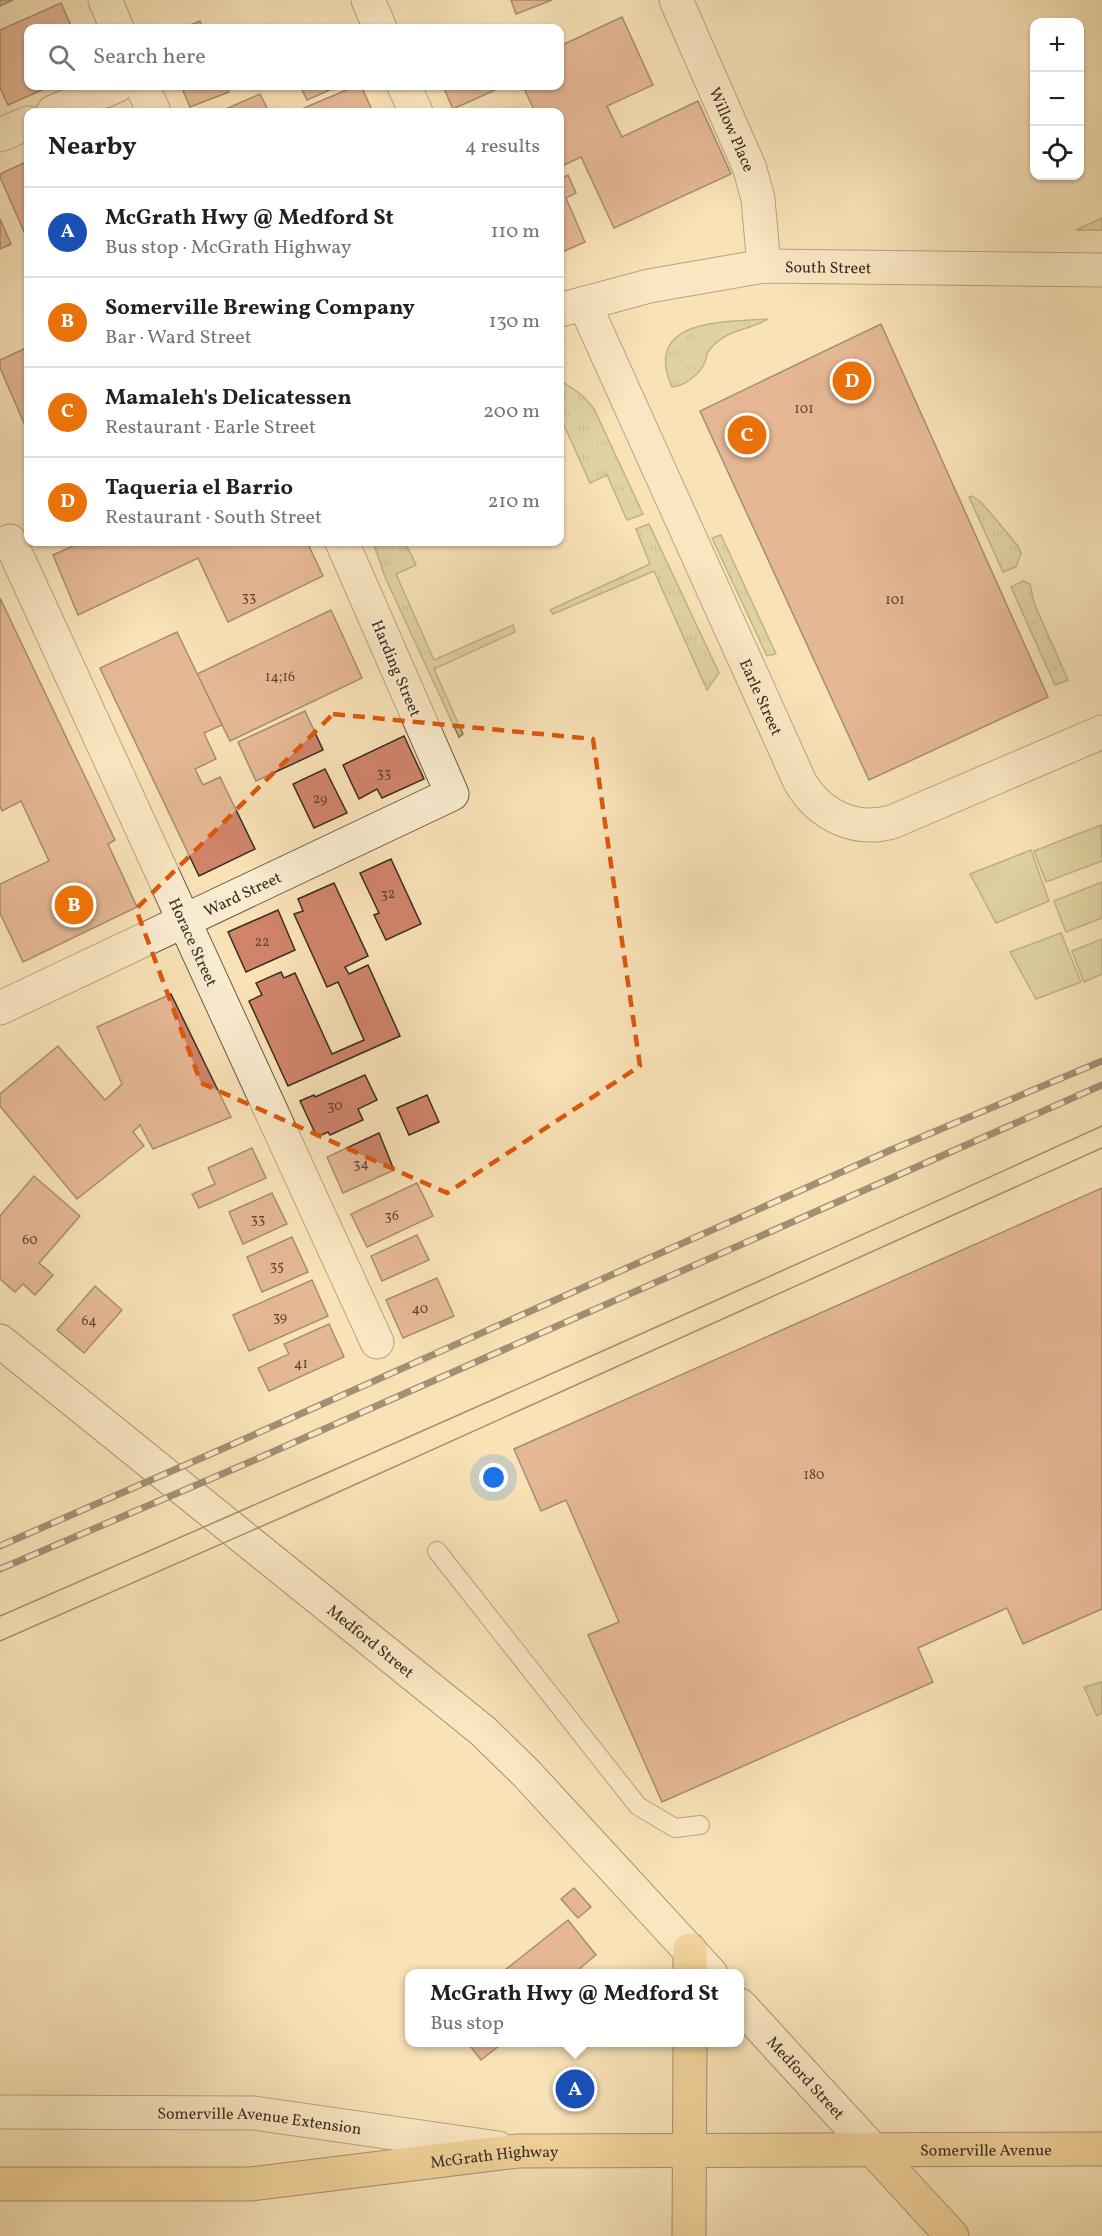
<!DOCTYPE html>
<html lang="en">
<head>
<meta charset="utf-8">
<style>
	body { margin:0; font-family:Vollkorn,serif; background:#f2f2f2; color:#202124 }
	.controls { position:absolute; right:18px; top:18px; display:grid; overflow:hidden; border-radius:12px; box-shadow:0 2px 4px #0004 }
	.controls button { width:54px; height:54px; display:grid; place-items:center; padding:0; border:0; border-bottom:2px solid #e0e0e0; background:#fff; color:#202124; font:30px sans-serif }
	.you { position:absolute; left:494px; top:1478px; width:21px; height:21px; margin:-15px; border:4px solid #fff; border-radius:50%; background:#1a73e8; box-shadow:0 0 0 9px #1a73e833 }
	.badge { display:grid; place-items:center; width:39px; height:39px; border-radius:50%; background:#db2777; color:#fff; font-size:20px; font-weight:700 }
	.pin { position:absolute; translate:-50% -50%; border:3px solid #fff; box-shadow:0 2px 6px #0006 }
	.popup { position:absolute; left:405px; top:1969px; width:339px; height:78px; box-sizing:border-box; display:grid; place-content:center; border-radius:12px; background:#fff; filter:drop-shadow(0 2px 4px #0005); font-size:20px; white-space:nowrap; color:#757577 }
	.popup b { font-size:22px; color:#202124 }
	.popup::after { content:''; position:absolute; left:50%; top:100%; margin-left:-12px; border:12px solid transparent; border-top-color:#fff }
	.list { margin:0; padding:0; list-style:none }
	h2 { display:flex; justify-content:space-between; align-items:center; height:78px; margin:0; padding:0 24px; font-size:26px }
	h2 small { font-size:20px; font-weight:400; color:#757577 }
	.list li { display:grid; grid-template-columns:39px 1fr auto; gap:18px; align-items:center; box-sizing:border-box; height:90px; padding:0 24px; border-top:2px solid #e0e0e0 }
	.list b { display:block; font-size:22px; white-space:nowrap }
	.list p { margin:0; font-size:20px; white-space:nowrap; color:#757577 }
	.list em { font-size:20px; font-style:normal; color:#757577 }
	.icon { flex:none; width:33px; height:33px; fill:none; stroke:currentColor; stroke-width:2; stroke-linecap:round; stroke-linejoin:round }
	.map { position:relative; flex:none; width:1102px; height:2236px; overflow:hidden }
	.search { position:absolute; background:#fff; box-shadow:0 2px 4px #0004; left:24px; top:24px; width:540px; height:66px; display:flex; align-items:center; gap:15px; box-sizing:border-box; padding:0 21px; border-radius:12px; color:#757577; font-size:22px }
	.panel { position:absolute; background:#fff; box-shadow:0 2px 4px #0004; left:24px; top:108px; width:540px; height:438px; border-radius:12px }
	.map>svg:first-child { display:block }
	.grass { fill:url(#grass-tufts); stroke:#7e7758; stroke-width:1.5 }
	.garden { fill:#c4c189; stroke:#7e7758; stroke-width:1.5 }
	.building { fill:#d0846a; stroke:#392d27; stroke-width:1.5 }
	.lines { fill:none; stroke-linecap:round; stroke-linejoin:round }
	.lane-casing { stroke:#695a4b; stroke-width:20 }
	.street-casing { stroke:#695a4b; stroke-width:35 }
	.secondary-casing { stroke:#392d27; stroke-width:35 }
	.primary-casing { stroke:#392d27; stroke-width:35 }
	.lane { stroke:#faecd0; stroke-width:18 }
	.street { stroke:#faecd0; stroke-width:33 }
	.secondary { stroke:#faecd0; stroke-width:33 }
	.primary { stroke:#ecc17b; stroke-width:33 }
	.tram { stroke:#392d27; stroke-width:1.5 }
	.rail-casing { stroke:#392d27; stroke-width:7 }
	.rail { stroke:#faecd0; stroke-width:4.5; stroke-dasharray:14; stroke-linecap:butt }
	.marked { fill:none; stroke:#df570d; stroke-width:4.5; stroke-dasharray:12 8; stroke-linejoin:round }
	.labels { text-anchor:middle; stroke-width:4.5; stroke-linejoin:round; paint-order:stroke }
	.number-label { font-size:14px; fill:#5f4338 }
	.street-label { font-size:16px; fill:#392d27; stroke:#faecd0 }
</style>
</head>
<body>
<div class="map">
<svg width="1102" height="2236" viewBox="0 0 1102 2236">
	<defs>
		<pattern id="grass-tufts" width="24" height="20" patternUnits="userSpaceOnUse" patternTransform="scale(1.5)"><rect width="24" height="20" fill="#c4c189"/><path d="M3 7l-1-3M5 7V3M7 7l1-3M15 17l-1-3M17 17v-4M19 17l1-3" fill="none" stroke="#a09d70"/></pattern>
	</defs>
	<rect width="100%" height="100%" fill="#f8e2b6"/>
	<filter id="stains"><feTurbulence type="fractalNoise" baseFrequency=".00333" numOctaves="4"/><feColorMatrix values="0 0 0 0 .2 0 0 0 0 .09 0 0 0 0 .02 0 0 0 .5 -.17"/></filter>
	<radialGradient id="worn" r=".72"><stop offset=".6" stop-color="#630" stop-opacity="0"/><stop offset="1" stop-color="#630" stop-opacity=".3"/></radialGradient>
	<g class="grass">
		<path d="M768,319c-23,13 -39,9 -58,30 -4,4 -3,9 -5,13 -5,12 -20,24 -33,25 -30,-68 51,-65 96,-68z"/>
		<polygon points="560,380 582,395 594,409 643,514 627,520 607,475 590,483 560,416"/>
		<polygon points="972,496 982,503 1018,546 1021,553 1016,567 1003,572 969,497"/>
		<polygon points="649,524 719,673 707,690 654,571 553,614 550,610 650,564 636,529"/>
		<polygon points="721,535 776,654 767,656 712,538"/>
		<polygon points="373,542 405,542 416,565 396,574 434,660 513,625 515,632 434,669 463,734 459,737 385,577"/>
		<polygon points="1023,581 1030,584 1034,603 1068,680 1055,685 1011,587"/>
		<polygon points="1102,1682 1102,1713 1097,1716 1084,1687"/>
	</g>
	<g class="garden">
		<polygon points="1102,218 1102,230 1076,230"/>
		<polygon points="1101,825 1102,861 1046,882 1034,851"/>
		<polygon points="1031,850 1049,901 996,923 970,874"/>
		<polygon points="1102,882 1102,918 1066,932 1054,901"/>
		<polygon points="1061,933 1081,982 1036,999 1010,952"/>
		<polygon points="1102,939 1102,974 1084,982 1072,951"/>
	</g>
	<g class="building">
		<polygon points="0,0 13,0 0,6"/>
		<polygon points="511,0 552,0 516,14"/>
		<polygon points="61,3 72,28 28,28 28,86 51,86 8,105 0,88 0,30"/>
		<polygon points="622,17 653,85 607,106 622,137 698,101 731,174 614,228 581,157 560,167 560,112 535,112 523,86 560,86 560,46"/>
		<polygon points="200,21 203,28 183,28"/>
		<polygon points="181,86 226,86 229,92 190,107"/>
		<polygon points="300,86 339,86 307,100"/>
		<polygon points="356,86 361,86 373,112 306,112 304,108"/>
		<polygon points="443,86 504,86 453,109"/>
		<polygon points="260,94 269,112 219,112"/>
		<polygon points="28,161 28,241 0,177 0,174"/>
		<polygon points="568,175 576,193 566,198 585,242 560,253 560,179"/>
		<polygon points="0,219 11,244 0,249"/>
		<polygon points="881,324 1048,697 869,780 700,411"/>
		<polygon points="28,347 28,432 0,368 0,360"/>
		<polygon points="82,542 307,542 323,576 228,622 198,558 78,615 53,555"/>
		<polygon points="0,598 115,840 108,844 137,907 23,962 0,913 0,884 49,861 21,801 2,811 0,806"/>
		<polygon points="331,610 362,678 230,741 197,674"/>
		<polygon points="177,632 222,725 204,733 216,759 195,769 203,785 220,777 255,849 199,876 100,668"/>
		<polygon points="305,711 323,750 256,781 238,742"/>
		<polygon points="404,736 424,779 382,798 377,789 359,799 343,765"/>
		<polygon points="325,769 347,813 314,828 293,784"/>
		<polygon points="391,859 421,924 386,940 374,915 379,913 360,873"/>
		<polygon points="334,883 368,956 345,967 349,974 368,965 400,1036 288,1086 249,1001 262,995 256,983 281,972 284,978 295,973 332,1054 364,1040 338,982 327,987 294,914 303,911 298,899"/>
		<polygon points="278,910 295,950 246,972 228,932"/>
		<polygon points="171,994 231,1117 153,1149 140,1125 133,1132 144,1146 77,1199 0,1106 0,1094 58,1046 105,1100 122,1084 97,1027"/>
		<polygon points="365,1075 377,1100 358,1109 363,1120 330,1135 328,1132 317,1137 300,1101 314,1095 315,1097"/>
		<polygon points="427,1095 439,1122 409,1135 397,1108"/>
		<polygon points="379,1133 394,1170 343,1193 327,1157"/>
		<polygon points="252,1148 266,1178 199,1208 192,1194 215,1184 208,1168"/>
		<polygon points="34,1176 80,1216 39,1263 53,1275 35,1295 23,1284 15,1292 0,1279 0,1216"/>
		<polygon points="417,1183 433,1216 367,1247 351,1214"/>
		<polygon points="1102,1188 1102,1609 1023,1644 1007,1608 918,1648 933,1682 662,1802 588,1635 619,1622 566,1500 541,1511 514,1449"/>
		<polygon points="272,1193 287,1224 243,1244 229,1212"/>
		<polygon points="417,1235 429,1260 382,1281 371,1256"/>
		<polygon points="292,1237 308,1272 262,1292 247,1257"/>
		<polygon points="437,1278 454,1316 403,1338 386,1300"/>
		<polygon points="312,1280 328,1316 249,1351 233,1315"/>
		<polygon points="95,1286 122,1310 84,1353 57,1330"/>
		<polygon points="329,1324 344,1357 269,1391 258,1368 289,1354 284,1344"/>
		<polygon points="574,1888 591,1907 578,1918 561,1899"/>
		<polygon points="568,1920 596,1955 573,1974 500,1974"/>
		<polygon points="467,2042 504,2042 481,2060"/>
	</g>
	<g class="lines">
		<defs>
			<polyline id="lane" points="437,1551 638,1806 675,1828 700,1825"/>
			<g id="street">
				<polyline points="105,0 117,28"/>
				<polyline points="368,0 380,28"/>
				<path id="s1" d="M676,0l74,169 8,30 6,67"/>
				<polyline points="142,86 154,112"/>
				<polyline points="404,86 416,112"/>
				<polyline points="53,112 116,86"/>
				<polyline points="0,135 28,123"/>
				<path id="s2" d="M584,303l216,479c20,34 55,50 92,40l210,-90"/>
				<path id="s3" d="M560,310l89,-24 115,-20 338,4"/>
				<path id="s4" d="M10,541l367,801"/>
				<path id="s5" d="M0,1008l452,-214 -110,-252"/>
				<path id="s6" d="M0,2112l254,1 244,35"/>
			</g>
			<g id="secondary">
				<path id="s7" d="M0,1341l483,390 44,43 184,200"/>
				<path id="s8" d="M740,2005l132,144"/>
			</g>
			<g id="primary">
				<polyline points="690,1950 690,1974"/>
				<polyline points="872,2149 952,2236"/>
				<path id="s9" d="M0,2184h251l267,-33 584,-2"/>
				<polyline points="689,2236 690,2042"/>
			</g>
		</defs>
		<use href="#lane" class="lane-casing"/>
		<use href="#street" class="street-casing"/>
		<use href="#secondary" class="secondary-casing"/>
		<use href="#primary" class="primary-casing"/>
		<use href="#lane" class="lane"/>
		<use href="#street" class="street"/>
		<use href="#secondary" class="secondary"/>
		<use href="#primary" class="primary"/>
		<g class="tram">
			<path d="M0,1616c368,-160 736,-323 1102,-490"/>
			<polyline points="0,1641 292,1513 1102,1148"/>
		</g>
		<defs>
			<g id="rail">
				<polyline points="0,1546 222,1449 891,1150 1102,1061"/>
				<polyline points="0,1569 243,1465 1102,1085"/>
			</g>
		</defs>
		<use href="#rail" class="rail-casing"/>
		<use href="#rail" class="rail"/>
	</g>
	<path d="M0 0H1102V2236H0ZM333,714l260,25 47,327 -193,127 -246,-110 -65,-174z" fill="#f8e2b6" fill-opacity=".55" fill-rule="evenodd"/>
	<path class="marked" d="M333,714l260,25 47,327 -193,127 -246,-110 -65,-174z"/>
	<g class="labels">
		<g class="number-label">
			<text x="804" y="413">101</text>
			<text x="249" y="601">33</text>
			<text x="895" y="604">101</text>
			<text x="280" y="681">14;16</text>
			<text x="384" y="777">33</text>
			<text x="320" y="803">29</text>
			<text x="388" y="898">32</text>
			<text x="262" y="946">22</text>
			<text x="335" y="1110">30</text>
			<text x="361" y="1168">34</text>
			<text x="392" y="1220">36</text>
			<text x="258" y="1223">33</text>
			<text x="30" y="1244">60</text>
			<text x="277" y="1270">35</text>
			<text x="420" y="1313">40</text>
			<text x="280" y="1321">39</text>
			<text x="89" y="1325">64</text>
			<text x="301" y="1368">41</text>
			<text x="814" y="1479">180</text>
		</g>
		<g class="street-label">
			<text dy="6" stroke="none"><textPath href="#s1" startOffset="141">Willow Place</textPath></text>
			<text dy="6" stroke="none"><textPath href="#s3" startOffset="273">South Street</textPath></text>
			<text transform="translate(397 668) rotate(67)" y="6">Harding Street</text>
			<text dy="6" stroke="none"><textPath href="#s2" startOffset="432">Earle Street</textPath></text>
			<text dy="6" stroke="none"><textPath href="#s5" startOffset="268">Ward Street</textPath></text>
			<text dy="6" stroke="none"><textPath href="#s4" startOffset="441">Horace Street</textPath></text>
			<text dy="6" stroke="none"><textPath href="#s7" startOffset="477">Medford Street</textPath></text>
			<text dy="6" stroke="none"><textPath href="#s8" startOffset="98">Medford Street</textPath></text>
			<text dy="6" stroke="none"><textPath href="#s6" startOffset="260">Somerville Avenue Extension</textPath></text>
			<text dy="6" stroke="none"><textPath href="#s9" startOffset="988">Somerville Avenue</textPath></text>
			<text dy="6" stroke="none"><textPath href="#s9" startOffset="496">McGrath Highway</textPath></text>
		</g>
	</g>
	<rect width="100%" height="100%" filter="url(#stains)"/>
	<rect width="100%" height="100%" fill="url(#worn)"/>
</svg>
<div class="controls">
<button>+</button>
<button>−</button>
<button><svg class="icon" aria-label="locate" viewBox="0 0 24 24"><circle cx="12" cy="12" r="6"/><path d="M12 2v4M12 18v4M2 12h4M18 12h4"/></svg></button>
</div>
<div class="you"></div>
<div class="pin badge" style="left:575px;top:2089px;background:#1a4fb4">A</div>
<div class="popup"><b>McGrath Hwy @ Medford St</b>Bus stop</div>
<div class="pin badge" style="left:74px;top:905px;background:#e8710a">B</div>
<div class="pin badge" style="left:747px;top:435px;background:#e8710a">C</div>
<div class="pin badge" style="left:852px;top:381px;background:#e8710a">D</div>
<div class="search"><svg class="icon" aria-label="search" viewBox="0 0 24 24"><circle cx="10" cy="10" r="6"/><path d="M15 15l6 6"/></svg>Search here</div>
<section class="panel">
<h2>Nearby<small>4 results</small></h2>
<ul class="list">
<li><span class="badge" style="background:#1a4fb4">A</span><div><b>McGrath Hwy @ Medford St</b><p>Bus stop · McGrath Highway</p></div><em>110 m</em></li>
<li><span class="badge" style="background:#e8710a">B</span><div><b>Somerville Brewing Company</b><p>Bar · Ward Street</p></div><em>130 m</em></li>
<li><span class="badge" style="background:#e8710a">C</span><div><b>Mamaleh's Delicatessen</b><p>Restaurant · Earle Street</p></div><em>200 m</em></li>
<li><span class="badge" style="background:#e8710a">D</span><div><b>Taqueria el Barrio</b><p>Restaurant · South Street</p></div><em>210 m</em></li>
</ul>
</section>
</div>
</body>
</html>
